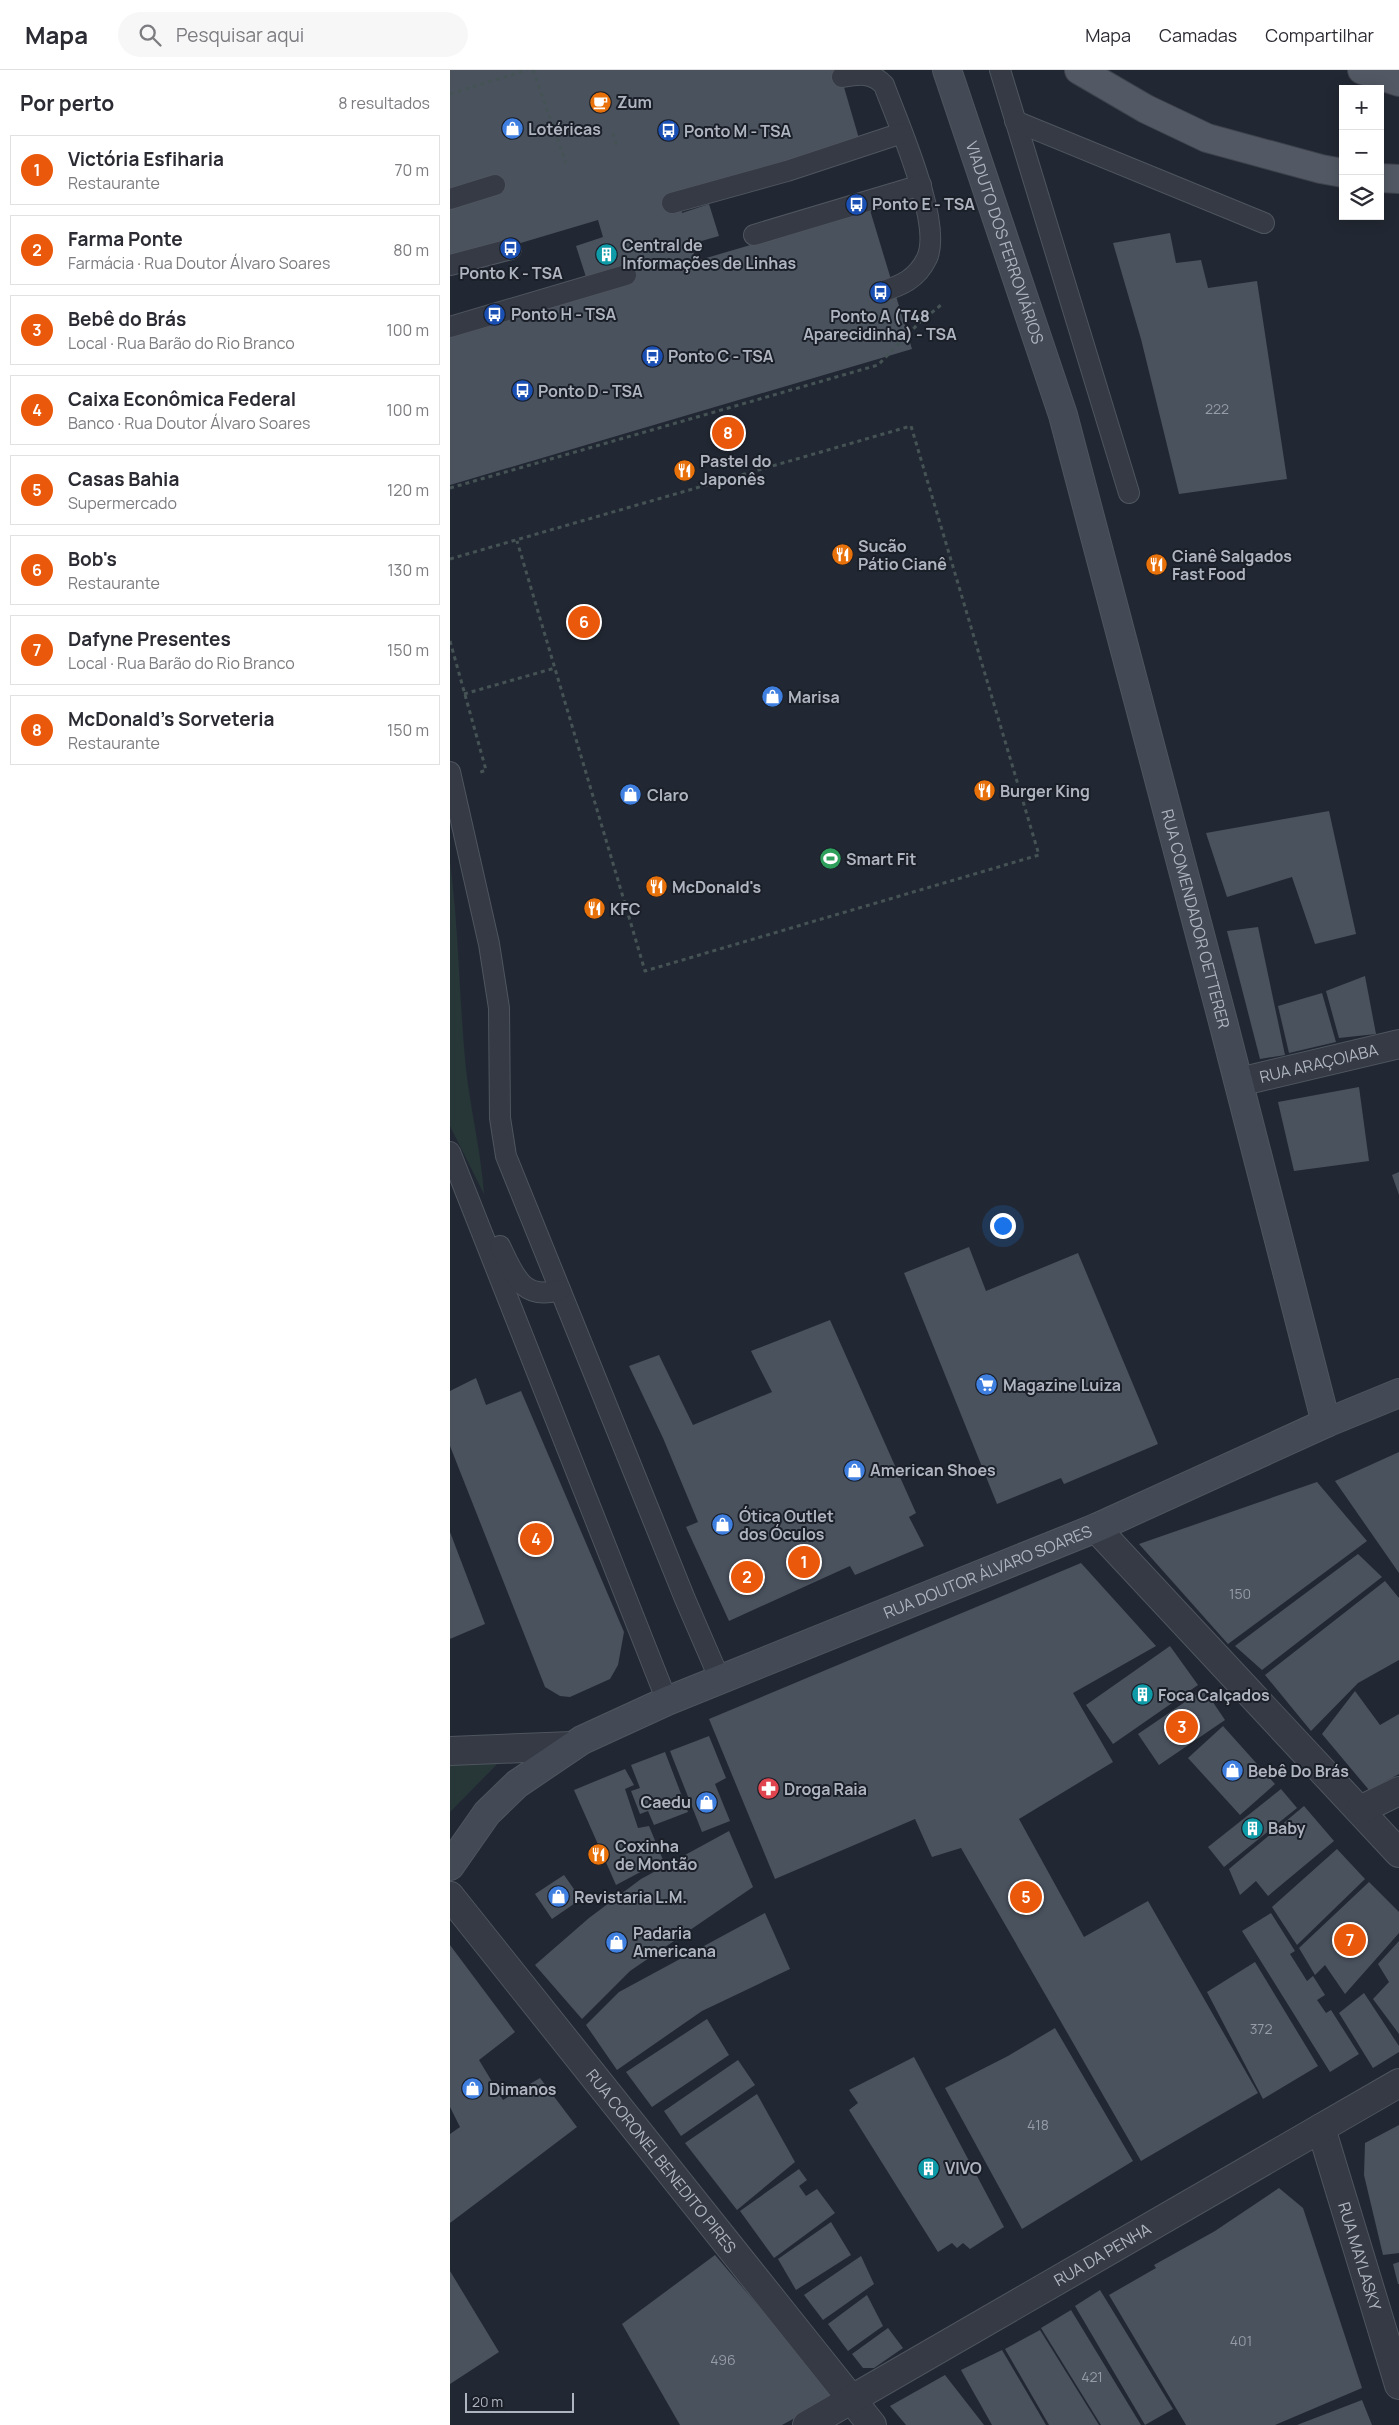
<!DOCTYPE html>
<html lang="pt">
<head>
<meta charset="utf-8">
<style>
	body { margin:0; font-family:Manrope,sans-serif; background:#f7f7f7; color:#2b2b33 }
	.controls { position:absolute; right:15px; top:15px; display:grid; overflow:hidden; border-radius:0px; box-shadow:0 2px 12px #0003 }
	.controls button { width:45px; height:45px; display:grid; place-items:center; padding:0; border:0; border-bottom:1px solid #e1e1e2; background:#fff; color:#2b2b33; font:25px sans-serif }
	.scale { position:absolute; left:15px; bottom:12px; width:109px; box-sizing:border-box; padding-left:5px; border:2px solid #afb5c0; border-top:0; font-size:14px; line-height:18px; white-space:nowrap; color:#afb5c0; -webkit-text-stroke:4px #1a1f28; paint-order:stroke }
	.you { position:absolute; left:552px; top:1155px; width:18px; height:18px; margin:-12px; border:4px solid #fff; border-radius:50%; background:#1a73e8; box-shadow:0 0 0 8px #1a73e833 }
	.badge { display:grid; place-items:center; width:32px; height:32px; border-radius:50%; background:#ea580c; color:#fff; font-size:16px; font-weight:700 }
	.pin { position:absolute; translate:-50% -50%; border:2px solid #fff; box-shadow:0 1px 5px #0006 }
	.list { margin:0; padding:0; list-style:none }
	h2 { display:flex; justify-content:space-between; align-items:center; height:65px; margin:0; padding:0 20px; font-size:21px }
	h2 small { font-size:16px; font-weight:400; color:#7c7c81 }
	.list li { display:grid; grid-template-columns:32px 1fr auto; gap:15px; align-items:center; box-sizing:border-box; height:70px; margin:0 10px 10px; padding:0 10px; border:1px solid #e1e1e2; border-radius:0px }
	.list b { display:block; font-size:19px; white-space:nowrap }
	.list p { margin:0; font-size:16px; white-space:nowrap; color:#7c7c81 }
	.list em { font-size:16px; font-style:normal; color:#7c7c81 }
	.icon { flex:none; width:28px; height:28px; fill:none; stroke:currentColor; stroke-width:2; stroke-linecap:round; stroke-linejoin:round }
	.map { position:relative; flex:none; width:949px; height:2355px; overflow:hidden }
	header { display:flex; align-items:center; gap:30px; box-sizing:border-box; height:70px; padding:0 25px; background:#fff; border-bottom:1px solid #e1e1e2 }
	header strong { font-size:24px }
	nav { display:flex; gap:28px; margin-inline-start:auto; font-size:18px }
	.search { width:350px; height:45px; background:#f7f7f7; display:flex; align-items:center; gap:12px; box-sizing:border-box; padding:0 18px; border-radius:28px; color:#7c7c81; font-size:19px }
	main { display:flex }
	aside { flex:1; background:#fff }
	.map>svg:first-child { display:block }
	.green { fill:#273738 }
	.building { fill:#4a525e }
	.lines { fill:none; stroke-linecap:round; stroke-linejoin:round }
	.service-casing { stroke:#4f555e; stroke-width:22 }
	.pedestrian-casing { stroke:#4f555e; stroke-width:30 }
	.minor-casing { stroke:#4f555e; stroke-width:30 }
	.tertiary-casing { stroke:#4f555e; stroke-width:30 }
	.secondary-casing { stroke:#4f555e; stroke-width:30 }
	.primary-casing { stroke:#3e434d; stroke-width:30 }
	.path { stroke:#455355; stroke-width:3; stroke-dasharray:4 4; stroke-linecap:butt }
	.service { stroke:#353a44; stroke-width:20 }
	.pedestrian { stroke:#353a44; stroke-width:28 }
	.minor { stroke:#353a44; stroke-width:28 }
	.tertiary { stroke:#353a44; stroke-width:28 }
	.secondary { stroke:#434a56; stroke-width:28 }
	.primary { stroke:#535964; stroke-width:28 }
	.labels { text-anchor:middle; stroke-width:4; stroke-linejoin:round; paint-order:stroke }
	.number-label { font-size:14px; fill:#969ca8 }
	.poi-label { font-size:16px; font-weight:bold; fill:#afb5c0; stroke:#1a1f28; text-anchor:start }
	.street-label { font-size:16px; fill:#afb5c0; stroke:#1a1f28 }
</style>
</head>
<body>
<header>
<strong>Mapa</strong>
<div class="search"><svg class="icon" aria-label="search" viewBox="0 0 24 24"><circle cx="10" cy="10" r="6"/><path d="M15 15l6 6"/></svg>Pesquisar aqui</div>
<nav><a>Mapa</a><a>Camadas</a><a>Compartilhar</a></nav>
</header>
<main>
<aside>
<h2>Por perto<small>8 resultados</small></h2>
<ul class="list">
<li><span class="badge">1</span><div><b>Victória Esfiharia</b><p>Restaurante</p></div><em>70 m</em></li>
<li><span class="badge">2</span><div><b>Farma Ponte</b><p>Farmácia · Rua Doutor Álvaro Soares</p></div><em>80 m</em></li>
<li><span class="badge">3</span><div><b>Bebê do Brás</b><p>Local · Rua Barão do Rio Branco</p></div><em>100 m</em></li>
<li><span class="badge">4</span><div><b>Caixa Econômica Federal</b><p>Banco · Rua Doutor Álvaro Soares</p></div><em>100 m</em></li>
<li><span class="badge">5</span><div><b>Casas Bahia</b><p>Supermercado</p></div><em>120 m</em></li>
<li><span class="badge">6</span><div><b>Bob's</b><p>Restaurante</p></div><em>130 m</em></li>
<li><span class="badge">7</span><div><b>Dafyne Presentes</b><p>Local · Rua Barão do Rio Branco</p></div><em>150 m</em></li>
<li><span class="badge">8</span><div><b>McDonald's Sorveteria</b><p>Restaurante</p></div><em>150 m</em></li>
</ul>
</aside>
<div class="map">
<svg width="949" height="2355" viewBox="0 0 949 2355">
	<rect width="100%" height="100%" fill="#222833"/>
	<g class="green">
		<path d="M0,792c9,69 9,139 16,208 5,42 15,83 18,124l-34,-68z"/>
		<polygon points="51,1690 0,1742 0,1692"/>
	</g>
	<g class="building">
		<polygon points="0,0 389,0 410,72 227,127 232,143 259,134 269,166 241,174 246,191 420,140 462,279 0,415 0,258 166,210 162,198 136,207 126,176 153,167 148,150 0,194"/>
		<polygon points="720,163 726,193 751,190 758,218 807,211 837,409 729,424 691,269 663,173"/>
		<polygon points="879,741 906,864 865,874 842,807 777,827 756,763"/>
		<polygon points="808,857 835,985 810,989 777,861"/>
		<polygon points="915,906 926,964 889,968 876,921"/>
		<polygon points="872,923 886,972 839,983 828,936"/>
		<polygon points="909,1017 919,1091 844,1101 828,1032"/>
		<polygon points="949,1102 949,1125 942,1105"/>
		<polygon points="519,1177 536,1221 628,1183 708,1374 614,1414 611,1408 547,1434 454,1203"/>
		<polygon points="380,1250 466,1443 459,1447 474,1476 405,1505 400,1496 279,1551 236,1457 248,1452 213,1368 179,1296 209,1285 243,1355 322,1322 301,1281"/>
		<polygon points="26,1308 36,1335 71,1321 174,1562 168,1595 160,1609 120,1627 110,1626 95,1617 0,1376 0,1321"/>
		<polygon points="949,1382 949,1503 885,1411"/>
		<polygon points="867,1412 917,1471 778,1574 689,1474"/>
		<polygon points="0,1462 35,1554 0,1569"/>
		<polygon points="908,1484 932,1507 812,1600 785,1576"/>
		<polygon points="631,1493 706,1576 623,1623 663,1692 569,1749 634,1867 698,1831 808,2023 691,2091 511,1778 482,1787 465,1749 325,1809 259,1649"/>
		<polygon points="935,1511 949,1528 949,1590 908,1613 861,1661 815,1605"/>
		<polygon points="720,1576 748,1615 663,1674 636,1635"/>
		<polygon points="754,1619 775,1650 709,1695 688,1664"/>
		<polygon points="905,1621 930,1655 949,1644 949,1704 919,1720 872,1664"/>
		<polygon points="773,1656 825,1714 790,1745 738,1688"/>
		<polygon points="259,1666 276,1708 265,1714 280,1751 252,1762 220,1681"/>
		<polygon points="215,1682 238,1742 204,1755 198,1741 190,1744 181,1721 190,1718 181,1695"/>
		<polygon points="175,1699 184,1715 175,1719 188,1758 199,1756 213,1790 166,1815 124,1720"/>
		<polygon points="831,1719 847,1738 774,1797 758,1777"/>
		<polygon points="854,1736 884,1771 818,1826 806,1811 790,1825 779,1799"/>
		<polygon points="279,1761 303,1817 180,1901 132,1949 85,1895 139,1848 191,1809"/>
		<polygon points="887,1779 915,1809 847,1875 822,1837"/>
		<polygon points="114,1805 131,1829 102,1849 85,1824"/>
		<polygon points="919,1812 949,1842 949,1863 895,1924 875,1895 865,1905 849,1878"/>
		<polygon points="315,1843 340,1899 252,1941 167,2000 136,1955 169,1922"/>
		<polygon points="821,1843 845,1881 840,1884 857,1911 863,1906 875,1925 867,1930 876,1943 881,1940 909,1984 880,2002 792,1861"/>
		<polygon points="949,1871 949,1964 923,1929 939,1912 928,1894"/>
		<polygon points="0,1875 65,1962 29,1990 53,2030 90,2008 127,2057 0,2153 0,2064 10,2057 0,2037"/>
		<polygon points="805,1892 868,1996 813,2029 757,1922"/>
		<polygon points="914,1923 949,1976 949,1982 923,1998 889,1943"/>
		<polygon points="257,1949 279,1985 202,2037 176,2002"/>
		<polygon points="605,1958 683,2091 572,2159 495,2018 558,1986"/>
		<polygon points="464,1987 554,2157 520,2179 513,2173 507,2178 502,2173 488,2182 399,2040 408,2033 399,2020"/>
		<polygon points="288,1990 305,2015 231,2066 214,2041"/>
		<polygon points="307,2024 345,2092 287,2140 235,2073"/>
		<polygon points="949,2055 949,2183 933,2185 914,2105 915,2073"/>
		<polygon points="349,2099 357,2110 349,2116 356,2126 367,2119 385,2143 324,2188 290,2141"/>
		<polygon points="829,2118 853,2138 912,2318 825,2355 736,2355 659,2225 706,2198 704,2195 765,2161"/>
		<polygon points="381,2152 401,2185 346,2220 328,2189"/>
		<polygon points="265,2185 385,2326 332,2355 230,2355 172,2254"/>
		<polygon points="411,2186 424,2214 373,2250 354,2225"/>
		<polygon points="949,2192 949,2214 948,2214 943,2194"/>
		<polygon points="0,2201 49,2282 0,2314"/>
		<polygon points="650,2220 723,2339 695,2355 625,2236"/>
		<polygon points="417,2225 433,2256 398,2281 378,2254"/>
		<polygon points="621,2240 691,2355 651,2355 591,2258"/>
		<polygon points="438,2258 453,2278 424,2298 413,2298 402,2284"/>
		<polygon points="590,2260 649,2355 599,2355 555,2279"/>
		<polygon points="552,2280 596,2355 542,2355 511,2300"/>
		<polygon points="495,2305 534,2355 456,2355 440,2336"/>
		<polygon points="912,2330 922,2355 847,2355"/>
	</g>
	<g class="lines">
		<defs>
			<g id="service">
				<polyline points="550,0 679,423"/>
				<path d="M392,7c17,-3 30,-5 42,8 13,36 59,138 43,173 -10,21 -26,28 -47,34"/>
				<polyline points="565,51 814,153"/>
				<polyline points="0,129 45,115"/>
				<polyline points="222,133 337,101 452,63"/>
				<polyline points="304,165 471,115"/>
				<polyline points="0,195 61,179"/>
				<polyline points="0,257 176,205"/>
				<polyline points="0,702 39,874 49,938 50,1048 56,1086 235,1529 270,1610"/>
				<polyline points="0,1082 217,1631"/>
				<path d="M50,1176c14,29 22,55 60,44"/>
			</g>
			<g id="pedestrian">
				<polyline points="646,1458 949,1783"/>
				<path id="s1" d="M0,1826l422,529"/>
				<path id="s2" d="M871,2058l78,257"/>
			</g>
			<g id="minor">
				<path id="s3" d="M789,1012l160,-38"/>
				<polyline points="910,1740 949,1721"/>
			</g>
			<g id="tertiary">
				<polyline points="0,1681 122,1676"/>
				<path id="s4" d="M357,2355l592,-342"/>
			</g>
			<g id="secondary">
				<path id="s5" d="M497,0l116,345 159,603 104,405"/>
				<path id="s6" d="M0,1796l37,-53 30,-29 65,-44 85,-39 429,-173 230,-105 73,-30"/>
			</g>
			<g id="primary">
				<polyline points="629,0 696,39 757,68 871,99 893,103"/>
				<polyline points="912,0 949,12"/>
				<polyline points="930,108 949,109"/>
			</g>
		</defs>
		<use href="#service" class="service-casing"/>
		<use href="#pedestrian" class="pedestrian-casing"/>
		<use href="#minor" class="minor-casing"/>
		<use href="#tertiary" class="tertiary-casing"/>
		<use href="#secondary" class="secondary-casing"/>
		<use href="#primary" class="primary-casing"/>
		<g class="path">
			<polyline points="83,0 116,93"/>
			<polyline points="0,24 77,0"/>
			<polyline points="163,63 167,77"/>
			<polyline points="0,418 428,295 470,252 491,235"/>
			<polyline points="0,489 461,356 589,785 195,901 67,471"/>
			<polyline points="0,571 36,700 28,703"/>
			<polyline points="14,624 105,598"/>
		</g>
		<use href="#service" class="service"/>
		<use href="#pedestrian" class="pedestrian"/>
		<use href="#minor" class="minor"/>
		<use href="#tertiary" class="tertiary"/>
		<use href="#secondary" class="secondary"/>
		<use href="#primary" class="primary"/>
	</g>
	<defs>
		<symbol id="cafe-disc" viewBox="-11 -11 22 22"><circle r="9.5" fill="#e8710a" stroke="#1a1f28"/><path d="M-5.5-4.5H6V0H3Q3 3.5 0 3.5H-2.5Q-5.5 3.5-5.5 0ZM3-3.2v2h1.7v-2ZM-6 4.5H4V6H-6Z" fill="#fff"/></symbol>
		<symbol id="shop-disc" viewBox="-11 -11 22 22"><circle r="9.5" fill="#3f7fe0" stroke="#1a1f28"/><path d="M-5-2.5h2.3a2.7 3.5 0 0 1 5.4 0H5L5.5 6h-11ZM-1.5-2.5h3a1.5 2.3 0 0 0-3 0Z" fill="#fff"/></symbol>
		<symbol id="bus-disc" viewBox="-11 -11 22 22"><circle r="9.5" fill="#1a4fb4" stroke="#1a1f28"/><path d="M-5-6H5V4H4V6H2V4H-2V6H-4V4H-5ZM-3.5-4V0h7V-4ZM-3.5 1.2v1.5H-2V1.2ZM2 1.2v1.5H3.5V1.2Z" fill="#fff"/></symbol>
		<symbol id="building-disc" viewBox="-11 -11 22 22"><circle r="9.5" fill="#0f9aa8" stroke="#1a1f28"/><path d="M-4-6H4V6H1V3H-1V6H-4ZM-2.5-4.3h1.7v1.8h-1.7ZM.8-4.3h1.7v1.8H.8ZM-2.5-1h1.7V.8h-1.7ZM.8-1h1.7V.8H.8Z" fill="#fff"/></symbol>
		<symbol id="restaurant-disc" viewBox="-11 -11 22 22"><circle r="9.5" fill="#e8710a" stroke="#1a1f28"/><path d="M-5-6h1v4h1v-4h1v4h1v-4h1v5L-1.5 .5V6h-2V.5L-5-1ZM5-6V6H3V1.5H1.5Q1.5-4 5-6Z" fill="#fff"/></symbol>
		<symbol id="stadium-disc" viewBox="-11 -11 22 22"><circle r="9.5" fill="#2e9e5b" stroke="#1a1f28"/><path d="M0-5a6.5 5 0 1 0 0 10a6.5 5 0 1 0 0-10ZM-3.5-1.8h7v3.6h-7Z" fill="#fff"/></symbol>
		<symbol id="supermarket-disc" viewBox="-11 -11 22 22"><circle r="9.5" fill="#3f7fe0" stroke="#1a1f28"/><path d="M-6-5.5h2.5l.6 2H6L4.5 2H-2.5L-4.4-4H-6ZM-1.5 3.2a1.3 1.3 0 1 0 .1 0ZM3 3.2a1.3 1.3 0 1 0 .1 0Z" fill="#fff"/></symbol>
		<symbol id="pharmacy-disc" viewBox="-11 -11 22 22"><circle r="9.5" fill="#e0444e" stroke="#1a1f28"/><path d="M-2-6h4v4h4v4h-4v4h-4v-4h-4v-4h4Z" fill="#fff"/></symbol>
	</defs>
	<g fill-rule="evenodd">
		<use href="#cafe-disc" x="138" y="20" width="25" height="25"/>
		<use href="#shop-disc" x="50" y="46" width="25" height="25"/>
		<use href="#bus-disc" x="206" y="48" width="25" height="25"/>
		<use href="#bus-disc" x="394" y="122" width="25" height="25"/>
		<use href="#bus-disc" x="48" y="166" width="25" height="25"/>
		<use href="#building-disc" x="144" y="172" width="25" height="25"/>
		<use href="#bus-disc" x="418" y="210" width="25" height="25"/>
		<use href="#bus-disc" x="32" y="232" width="25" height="25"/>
		<use href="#bus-disc" x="190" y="274" width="25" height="25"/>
		<use href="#bus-disc" x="60" y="308" width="25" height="25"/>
		<use href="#restaurant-disc" x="222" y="388" width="25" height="25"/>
		<use href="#restaurant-disc" x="380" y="472" width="25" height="25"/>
		<use href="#restaurant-disc" x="694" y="482" width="25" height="25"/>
		<use href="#shop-disc" x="310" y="614" width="25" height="25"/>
		<use href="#restaurant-disc" x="522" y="708" width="25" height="25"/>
		<use href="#shop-disc" x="168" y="712" width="25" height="25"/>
		<use href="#stadium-disc" x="368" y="776" width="25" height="25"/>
		<use href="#restaurant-disc" x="194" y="804" width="25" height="25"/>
		<use href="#restaurant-disc" x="132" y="826" width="25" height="25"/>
		<use href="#supermarket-disc" x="524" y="1302" width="25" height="25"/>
		<use href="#shop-disc" x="392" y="1388" width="25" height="25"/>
		<use href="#shop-disc" x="260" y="1442" width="25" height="25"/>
		<use href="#building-disc" x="680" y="1612" width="25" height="25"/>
		<use href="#shop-disc" x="770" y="1688" width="25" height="25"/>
		<use href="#pharmacy-disc" x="306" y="1706" width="25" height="25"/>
		<use href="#shop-disc" x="244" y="1720" width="25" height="25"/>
		<use href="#building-disc" x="790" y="1746" width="25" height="25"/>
		<use href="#restaurant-disc" x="136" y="1772" width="25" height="25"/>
		<use href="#shop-disc" x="96" y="1814" width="25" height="25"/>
		<use href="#shop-disc" x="154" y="1860" width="25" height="25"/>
		<use href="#shop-disc" x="10" y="2006" width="25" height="25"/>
		<use href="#building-disc" x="466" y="2086" width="25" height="25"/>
	</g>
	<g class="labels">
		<g class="number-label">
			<text x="767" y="344">222</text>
			<text x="790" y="1529">150</text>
			<text x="811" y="1964">372</text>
			<text x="588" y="2060">418</text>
			<text x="791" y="2276">401</text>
			<text x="273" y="2295">496</text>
			<text x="642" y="2312">421</text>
		</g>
		<g class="poi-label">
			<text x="167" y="38">Zum</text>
			<text x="78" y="65">Lotéricas</text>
			<text x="234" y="67">Ponto M - TSA</text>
			<text x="422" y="140">Ponto E - TSA</text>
			<text x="172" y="181">Central de<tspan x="172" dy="18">Informações de Linhas</tspan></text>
			<text x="61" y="209" text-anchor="middle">Ponto K - TSA</text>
			<text x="61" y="250">Ponto H - TSA</text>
			<text x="430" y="252" text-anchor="middle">Ponto A (T48<tspan x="430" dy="18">Aparecidinha) - TSA</tspan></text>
			<text x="218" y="292">Ponto C - TSA</text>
			<text x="88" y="327">Ponto D - TSA</text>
			<text x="250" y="397">Pastel do<tspan x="250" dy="18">Japonês</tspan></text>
			<text x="408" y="482">Sucão<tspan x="408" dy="18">Pátio Cianê</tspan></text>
			<text x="722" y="492">Cianê Salgados<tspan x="722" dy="18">Fast Food</tspan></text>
			<text x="338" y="633">Marisa</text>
			<text x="550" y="727">Burger King</text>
			<text x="197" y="731">Claro</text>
			<text x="396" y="795">Smart Fit</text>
			<text x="222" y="823">McDonald's</text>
			<text x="160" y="845">KFC</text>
			<text x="553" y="1321">Magazine Luiza</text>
			<text x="420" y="1406">American Shoes</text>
			<text x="289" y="1452">Ótica Outlet<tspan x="289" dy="18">dos Óculos</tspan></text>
			<text x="708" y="1631">Foca Calçados</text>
			<text x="798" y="1707">Bebê Do Brás</text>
			<text x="334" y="1725">Droga Raia</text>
			<text x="241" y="1738" text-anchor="end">Caedu</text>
			<text x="818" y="1764">Baby</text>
			<text x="165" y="1782">Coxinha<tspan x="165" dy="18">de Montão</tspan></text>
			<text x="124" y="1833">Revistaria L.M.</text>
			<text x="183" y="1869">Padaria<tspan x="183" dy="18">Americana</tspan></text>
			<text x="39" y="2025">Dimanos</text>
			<text x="495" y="2104">VIVO</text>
		</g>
		<g class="street-label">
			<text dy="6" stroke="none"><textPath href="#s5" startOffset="182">VIADUTO DOS FERROVIÁRIOS</textPath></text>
			<text dy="6" stroke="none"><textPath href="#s5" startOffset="885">RUA COMENDADOR OETTERER</textPath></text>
			<text dy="6" stroke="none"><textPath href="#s3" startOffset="82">RUA ARAÇOIABA</textPath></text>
			<text dy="6" stroke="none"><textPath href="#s6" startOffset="624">RUA DOUTOR ÁLVARO SOARES</textPath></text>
			<text dy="6" stroke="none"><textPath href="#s1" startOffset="339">RUA CORONEL BENEDITO PIRES</textPath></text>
			<text dy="6" stroke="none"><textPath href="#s4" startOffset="341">RUA DA PENHA</textPath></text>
			<text dy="6" stroke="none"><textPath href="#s2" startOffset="134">RUA MAYLASKY</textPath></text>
		</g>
	</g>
</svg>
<div class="controls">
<button>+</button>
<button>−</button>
<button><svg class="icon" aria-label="layers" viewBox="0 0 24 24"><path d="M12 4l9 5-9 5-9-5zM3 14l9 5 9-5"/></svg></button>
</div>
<div class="scale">20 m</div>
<div class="you"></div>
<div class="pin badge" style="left:354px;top:1492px">1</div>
<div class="pin badge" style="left:297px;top:1507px">2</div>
<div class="pin badge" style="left:732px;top:1657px">3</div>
<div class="pin badge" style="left:86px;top:1469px">4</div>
<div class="pin badge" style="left:576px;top:1827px">5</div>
<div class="pin badge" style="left:134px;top:552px">6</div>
<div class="pin badge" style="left:900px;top:1870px">7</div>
<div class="pin badge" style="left:278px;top:363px">8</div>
</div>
</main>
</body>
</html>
